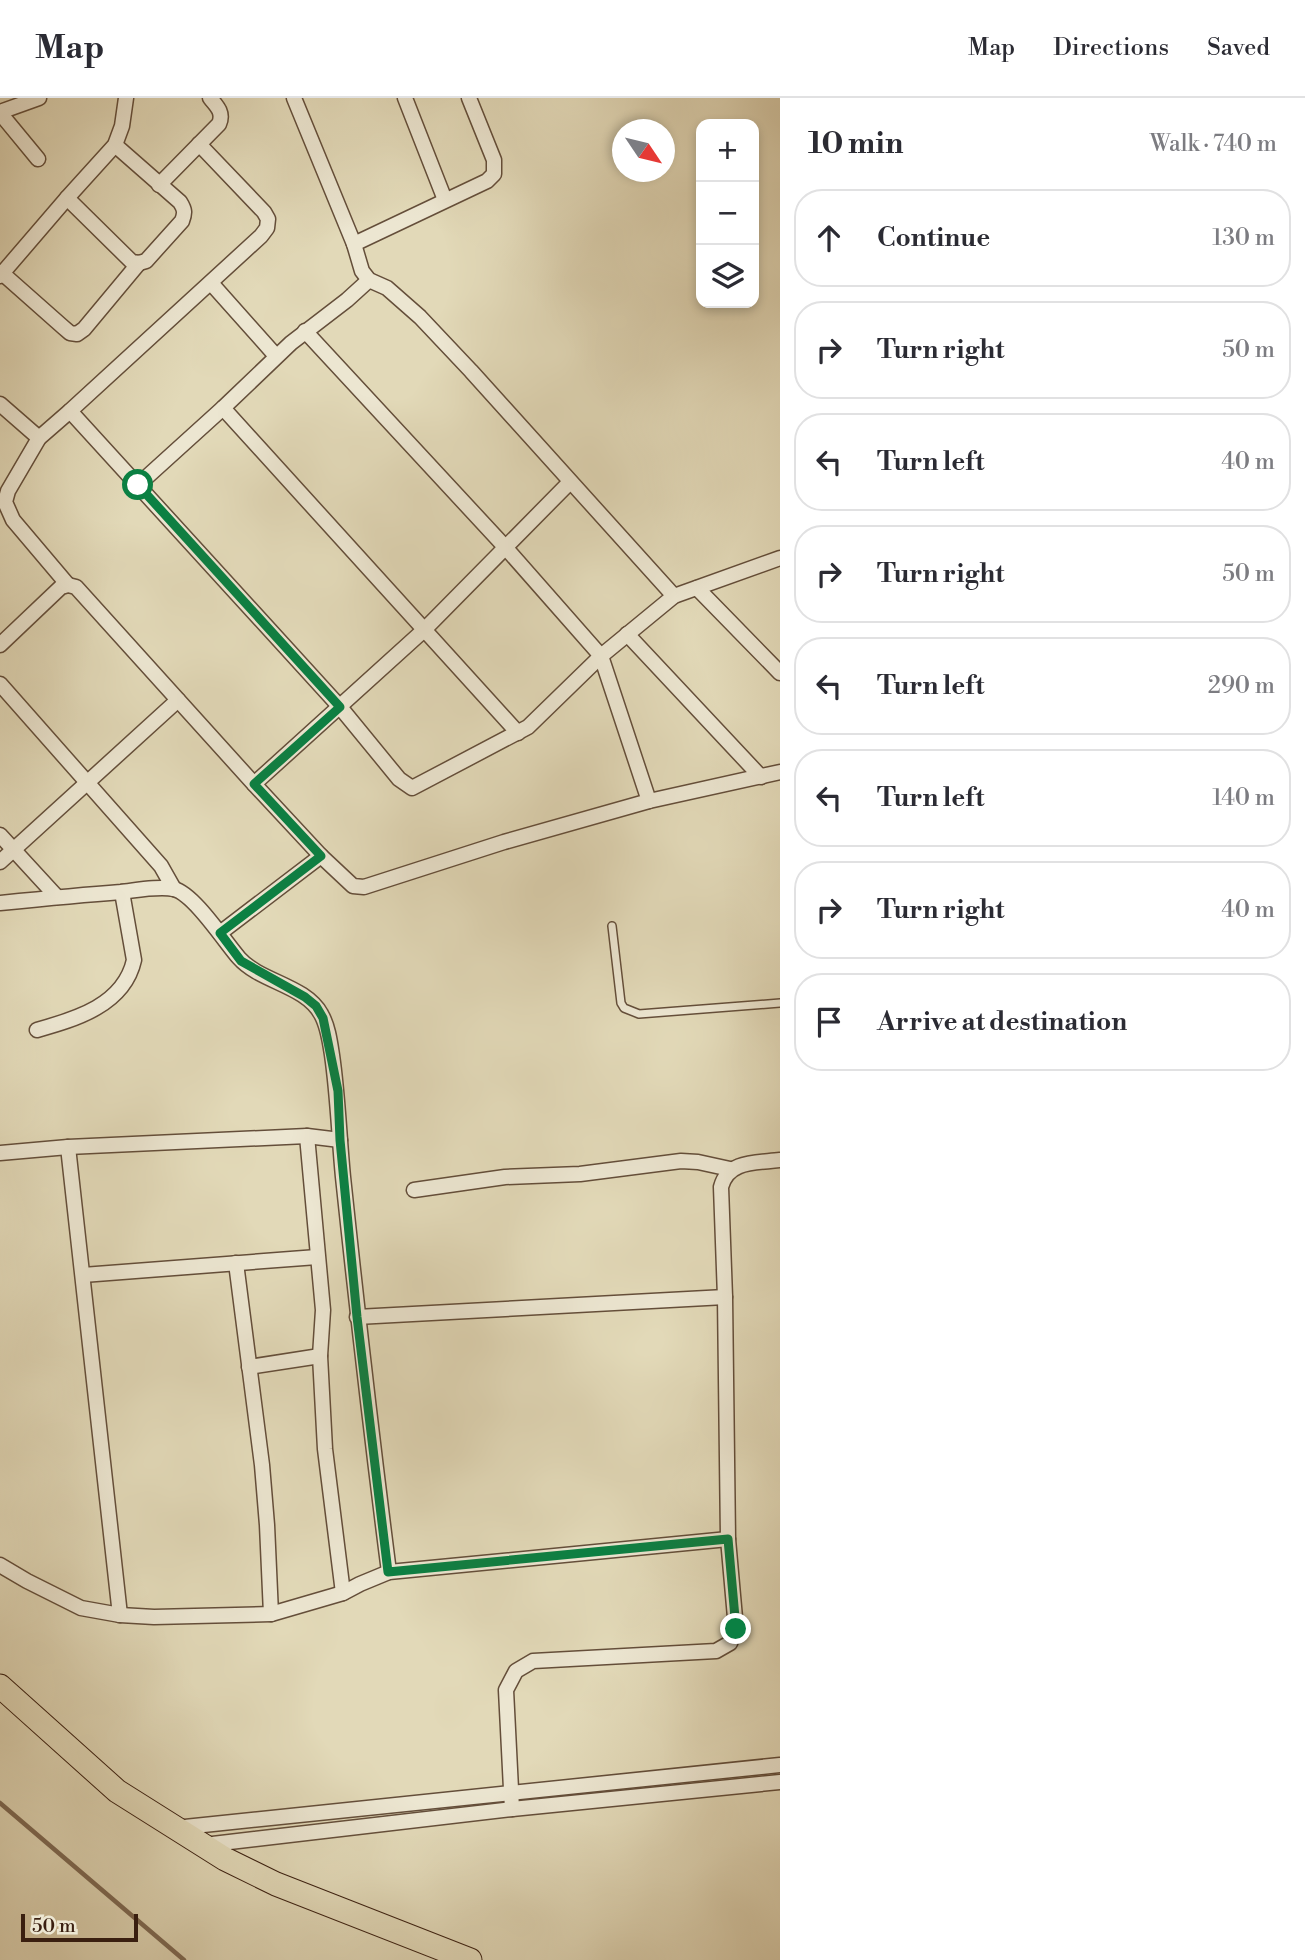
<!DOCTYPE html>
<html lang="en">
<head>
<meta charset="utf-8">
<style>
	body { margin:0; font-family:"Libre Bodoni",serif; background:#f2f2f3; color:#2b2b33 }
	.controls { position:absolute; right:21px; top:21px; display:grid; overflow:hidden; border-radius:14px; box-shadow:0 4px 10px #0003 }
	.controls button { width:63px; height:63px; display:grid; place-items:center; padding:0; border:0; border-bottom:2px solid #e1e1e2; background:#fff; color:#2b2b33; font:35px sans-serif }
	.compass { position:absolute; left:612px; top:21px; width:63px; height:63px; border-radius:50%; background:#fff; box-shadow:0 4px 10px #0003; rotate:125deg }
	.scale { position:absolute; left:21px; bottom:18px; width:117px; box-sizing:border-box; padding-left:7px; border:4px solid #3a1f10; border-top:0; font-size:19px; line-height:24px; white-space:nowrap; color:#3a1f10; -webkit-text-stroke:5px #ece6d1; paint-order:stroke }
	.stop { position:absolute; width:21px; height:21px; margin:-16px; border:5px solid #0b8043; border-radius:50%; background:#fff }
	.stop.end { background:#0b8043; border-color:#fff; box-shadow:0 2px 7px #0008 }
	.list { margin:0; padding:0; list-style:none }
	h2 { display:flex; justify-content:space-between; align-items:center; height:91px; margin:0; padding:0 28px; font-size:30px }
	h2 small { font-size:23px; font-weight:400; color:#7c7c81 }
	.list li { display:grid; grid-template-columns:46px 1fr auto; gap:21px; align-items:center; box-sizing:border-box; height:98px; margin:0 14px 14px; padding:0 14px; border:2px solid #e1e1e2; border-radius:28px }
	.list b { display:block; font-size:26px; white-space:nowrap }
	.list em { font-size:23px; font-style:normal; color:#7c7c81 }
	.icon { flex:none; width:38px; height:38px; fill:none; stroke:currentColor; stroke-width:2; stroke-linecap:round; stroke-linejoin:round }
	.map { position:relative; flex:none; width:780px; height:1862px; overflow:hidden }
	header { display:flex; align-items:center; gap:42px; box-sizing:border-box; height:98px; padding:0 35px; background:#fff; border-bottom:2px solid #e1e1e2 }
	header strong { font-size:33px }
	nav { display:flex; gap:38px; margin-inline-start:auto; font-size:24px }
	main { display:flex }
	aside { flex:1; background:#fff }
	.map>svg:first-child { display:block }
	.lines { fill:none; stroke-linecap:round; stroke-linejoin:round }
	.stream { stroke:#7d6953; stroke-width:4.5 }
	.service-casing { stroke:#644e3a; stroke-width:10 }
	.minor-casing { stroke:#644e3a; stroke-width:17 }
	.primary-casing { stroke:#3a1f10; stroke-width:25 }
	.service { stroke:#ece6d1; stroke-width:7 }
	.minor { stroke:#ece6d1; stroke-width:14 }
	.primary { stroke:#e2d9b8; stroke-width:23 }
	.route { stroke:#0b8043; stroke-width:9 }
</style>
</head>
<body>
<header>
<strong>Map</strong>
<nav><a>Map</a><a>Directions</a><a>Saved</a></nav>
</header>
<main>
<div class="map">
<svg width="780" height="1862" viewBox="0 0 780 1862">
	<rect width="100%" height="100%" fill="#e2d9b8"/>
	<filter id="stains"><feTurbulence type="fractalNoise" baseFrequency=".00286" numOctaves="4"/><feColorMatrix values="0 0 0 0 .2 0 0 0 0 .09 0 0 0 0 .02 0 0 0 .5 -.17"/></filter>
	<radialGradient id="worn" r=".72"><stop offset=".6" stop-color="#630" stop-opacity="0"/><stop offset="1" stop-color="#630" stop-opacity=".3"/></radialGradient>
	<g class="lines">
		<polyline class="stream" points="0,1705 184,1862"/>
		<defs>
			<polyline id="service" points="612,828 621,905 624,910 639,916 780,905"/>
			<g id="minor">
				<polyline points="294,0 354,146 362,173 369,182 387,190 420,219 471,273 674,498"/>
				<polyline points="405,0 445,102"/>
				<polyline points="0,14 39,0"/>
				<polyline points="0,15 38,61"/>
				<path d="M159,87l60,-61c5,-11 -2,-18 -9,-26"/>
				<path d="M67,100l65,64 7,1 7,-2 36,-40c3,-8 3,-11 -2,-19l-65,-57"/>
				<polyline points="354,146 487,83 494,76 494,62 469,0"/>
				<polyline points="2,175 63,229 70,235 77,236 84,231 139,165"/>
				<polyline points="0,178 67,100 115,47 122,28 126,0"/>
				<polyline points="211,185 276,258"/>
				<polyline points="305,233 506,450 601,558 649,703"/>
				<polyline points="0,306 39,340"/>
				<polyline points="223,310 518,635"/>
				<polyline points="70,313 340,609 399,681 412,690 528,629 601,558 674,498 780,460"/>
				<polyline points="138,387 223,310 291,245 347,202 369,182"/>
				<polyline points="68,487 13,422 5,404 8,393 39,340 70,313 261,138 267,130 268,121 264,114 199,46"/>
				<polyline points="697,490 780,575"/>
				<polyline points="627,536 761,679"/>
				<polyline points="0,547 61,489 68,487 76,489 254,686 321,758 353,788 364,789 504,744 649,703 780,674"/>
				<polyline points="0,586 161,768 174,791"/>
				<polyline points="254,686 424,532 570,384"/>
				<polyline points="0,737 57,799"/>
				<polyline points="0,764 178,602"/>
				<path d="M0,805c40,-4 81,-8 121,-11 17,-2 37,-6 53,-3 20,5 51,53 65,69 21,24 66,27 82,56 7,12 9,28 11,41 6,41 7,81 11,122 14,132 29,263 46,395"/>
				<polyline points="220,835 321,758"/>
				<path d="M37,932c39,-11 87,-25 97,-70l-12,-68"/>
				<polyline points="307,1038 323,1212 320,1258 325,1351 343,1495"/>
				<polyline points="68,1049 120,1517"/>
				<polyline points="0,1055 68,1049 307,1038 340,1042"/>
				<polyline points="414,1092 505,1079 580,1076 681,1063 698,1064 730,1071"/>
				<polyline points="236,1165 262,1367 267,1427 271,1516"/>
				<polyline points="83,1177 317,1159"/>
				<polyline points="357,1219 725,1199"/>
				<polyline points="249,1269 320,1258"/>
				<polyline points="0,1467 27,1483 81,1510 120,1517 154,1519 271,1516 343,1495 360,1486 389,1474 728,1441"/>
				<path d="M512,1711l-6,-119 10,-19 17,-10 183,-10 14,-8 6,-14 -8,-90 -3,-242 -4,-110c7,-27 35,-24 59,-27"/>
				<polyline points="175,1730 780,1667"/>
				<polyline points="204,1747 512,1711 780,1684"/>
			</g>
			<polyline id="primary" points="0,1588 117,1693 225,1761 276,1786 470,1862"/>
		</defs>
		<use href="#service" class="service-casing"/>
		<use href="#minor" class="minor-casing"/>
		<use href="#primary" class="primary-casing"/>
		<use href="#service" class="service"/>
		<use href="#minor" class="minor"/>
		<use href="#primary" class="primary"/>
	</g>
	<g class="lines">
		<polyline class="route" points="138,387 340,609 254,686 321,758 220,835 241,863 305,899 316,908 323,920 338,993 340,1042 357,1219 388,1474 728,1441 736,1531"/>
	</g>
	<rect width="100%" height="100%" filter="url(#stains)"/>
	<rect width="100%" height="100%" fill="url(#worn)"/>
</svg>
<div class="controls">
<button>+</button>
<button>−</button>
<button><svg class="icon" aria-label="layers" viewBox="0 0 24 24"><path d="M12 4l9 5-9 5-9-5zM3 14l9 5 9-5"/></svg></button>
</div>
<svg class="compass" viewBox="-18 -18 36 36"><path d="M0-13l5 13h-10z" fill="#e53935"/><path d="M0 13l5-13h-10z" fill="#7c7c81"/></svg>
<div class="scale">50 m</div>
<div class="stop" style="left:138px;top:387px"></div>
<div class="stop end" style="left:736px;top:1531px"></div>
</div>
<aside>
<h2>10 min<small>Walk · 740 m</small></h2>
<ul class="list">
<li><svg class="icon" aria-label="ahead" viewBox="0 0 24 24"><path d="M12 20V5M6 11l6-6 6 6"/></svg><div><b>Continue</b></div><em>130 m</em></li>
<li><svg class="icon" aria-label="right" viewBox="0 0 24 24"><path d="M7 20v-9h11M14 6l5 5-5 5"/></svg><div><b>Turn right</b></div><em>50 m</em></li>
<li><svg class="icon" aria-label="left" viewBox="0 0 24 24"><path d="M17 20v-9H6M10 6l-5 5 5 5"/></svg><div><b>Turn left</b></div><em>40 m</em></li>
<li><svg class="icon" aria-label="right" viewBox="0 0 24 24"><path d="M7 20v-9h11M14 6l5 5-5 5"/></svg><div><b>Turn right</b></div><em>50 m</em></li>
<li><svg class="icon" aria-label="left" viewBox="0 0 24 24"><path d="M17 20v-9H6M10 6l-5 5 5 5"/></svg><div><b>Turn left</b></div><em>290 m</em></li>
<li><svg class="icon" aria-label="left" viewBox="0 0 24 24"><path d="M17 20v-9H6M10 6l-5 5 5 5"/></svg><div><b>Turn left</b></div><em>140 m</em></li>
<li><svg class="icon" aria-label="right" viewBox="0 0 24 24"><path d="M7 20v-9h11M14 6l5 5-5 5"/></svg><div><b>Turn right</b></div><em>40 m</em></li>
<li><svg class="icon" aria-label="arrive" viewBox="0 0 24 24"><path d="M6 21V4h12l-3 4 3 4H6"/></svg><div><b>Arrive at destination</b></div></li>
</ul>
</aside>
</main>
</body>
</html>
